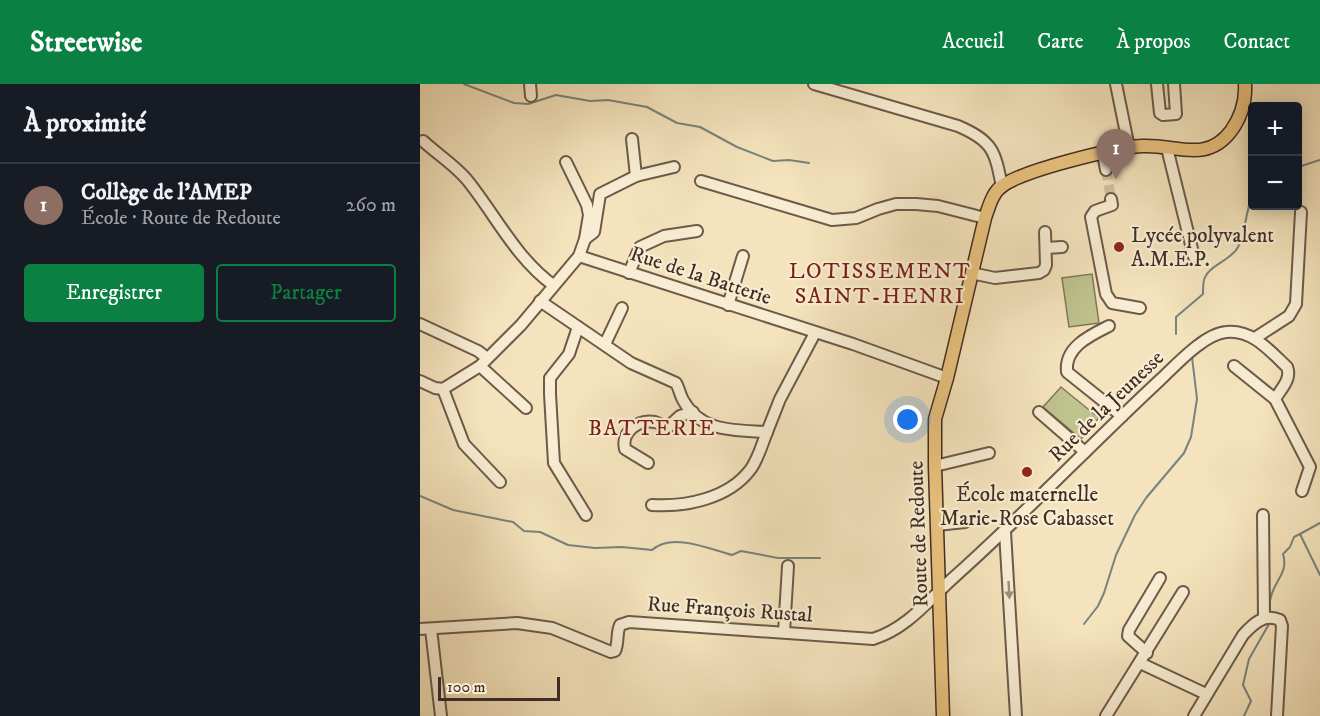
<!DOCTYPE html>
<html lang="fr">
<head>
<meta charset="utf-8">
<style>
	body { margin:0; font-family:"IM FELL DW Pica",serif; background:#242831; color:#f1f3f6 }
	.controls { position:absolute; right:18px; top:18px; display:grid; overflow:hidden; border-radius:6px; box-shadow:0 3px 15px #0003 }
	.controls button { width:54px; height:54px; display:grid; place-items:center; padding:0; border:0; border-bottom:2px solid #363941; background:#171b24; color:#f1f3f6; font:30px sans-serif }
	.scale { position:absolute; left:18px; bottom:15px; width:122px; box-sizing:border-box; padding-left:6px; border:3px solid #402d25; border-top:0; font-size:16px; line-height:21px; white-space:nowrap; color:#402d25; -webkit-text-stroke:4px #f8edd3; paint-order:stroke }
	.you { position:absolute; left:488px; top:336px; width:21px; height:21px; margin:-15px; border:4px solid #fff; border-radius:50%; background:#1a73e8; box-shadow:0 0 0 9px #1a73e833 }
	.badge { display:grid; place-items:center; width:39px; height:39px; border-radius:50%; background:#0b8043; color:#fff; font-size:20px; font-weight:700 }
	.pin { position:absolute; translate:-50% -50px; filter:drop-shadow(0 2px 3px #0008) }
	.pin::after { content:''; position:absolute; top:32px; width:21px; height:18px; background:inherit; clip-path:polygon(0 0,100% 0,50% 100%) }
	.list { margin:0; padding:0; list-style:none }
	h2 { display:flex; justify-content:space-between; align-items:center; height:78px; margin:0; padding:0 24px; font-size:26px }
	h2 small { font-size:20px; font-weight:400; color:#9ea1a6 }
	.list li { display:grid; grid-template-columns:39px 1fr auto; gap:18px; align-items:center; box-sizing:border-box; height:84px; padding:0 24px; border-top:2px solid #363941 }
	.list b { display:block; font-size:22px; white-space:nowrap }
	.list p { margin:0; font-size:20px; white-space:nowrap; color:#9ea1a6 }
	.list em { font-size:20px; font-style:normal; color:#9ea1a6 }
	.actions { display:flex; gap:12px; padding:18px 24px }
	.actions a { flex:1; padding:14px 0; border:2px solid #0b8043; border-radius:6px; text-align:center; font-size:21px; color:#0b8043 }
	.actions .main { background:#0b8043; color:#fff }
	.map { position:relative; flex:none; width:900px; height:632px; overflow:hidden }
	header { display:flex; align-items:center; gap:36px; box-sizing:border-box; height:84px; padding:0 30px; background:#0b8043; color:#fff }
	header strong { font-size:28px }
	nav { display:flex; gap:33px; margin-inline-start:auto; font-size:21px }
	main { display:flex }
	aside { flex:1; background:#171b24 }
	.map>svg:first-child { display:block }
	.pitch { fill:#bfc38e; stroke:#80785a; stroke-width:1.5 }
	.lines { fill:none; stroke-linecap:round; stroke-linejoin:round }
	.stream { stroke:#77837c; stroke-width:2 }
	.minor-tunnel { stroke:#d0bf9e; stroke-width:10; stroke-dasharray:10 5; stroke-linecap:butt }
	.minor-casing { stroke:#6d5a4b; stroke-width:14 }
	.major-casing { stroke:#402d25; stroke-width:15 }
	.minor { stroke:#f8edd3; stroke-width:10 }
	.major { stroke:#eac27e; stroke-width:12 }
	.oneway { fill:#9c8d7c }
	.poi-dot { fill:#8f2418; stroke:#f8edd3; stroke-width:2 }
	.labels { text-anchor:middle; stroke-width:4.5; stroke-linejoin:round; paint-order:stroke }
	.poi-label { font-size:21px; fill:#402d25; stroke:#f8edd3; text-anchor:start }
	.street-label { font-size:21px; fill:#402d25; stroke:#f8edd3 }
	.neighbourhood-label { font-size:22px; letter-spacing:1.5px; fill:#7a1f14; stroke:#f8edd3 }
</style>
</head>
<body>
<header>
<strong>Streetwise</strong>
<nav><a>Accueil</a><a>Carte</a><a>À propos</a><a>Contact</a></nav>
</header>
<main>
<aside>
<h2>À proximité<small></small></h2>
<ul class="list">
<li><span class="badge" style="background:#8d6e63">1</span><div><b>Collège de l'AMEP</b><p>École · Route de Redoute</p></div><em>260 m</em></li>
</ul>
<div class="actions"><a class="main">Enregistrer</a><a>Partager</a></div>
</aside>
<div class="map">
<svg width="900" height="632" viewBox="0 0 900 632">
	<rect width="100%" height="100%" fill="#f4e3bc"/>
	<filter id="stains"><feTurbulence type="fractalNoise" baseFrequency=".00333" numOctaves="4"/><feColorMatrix values="0 0 0 0 .2 0 0 0 0 .09 0 0 0 0 .02 0 0 0 .5 -.17"/></filter>
	<radialGradient id="worn" r=".72"><stop offset=".6" stop-color="#630" stop-opacity="0"/><stop offset="1" stop-color="#630" stop-opacity=".3"/></radialGradient>
	<g class="pitch">
		<polygon points="672,190 679,239 649,243 642,194"/>
		<polygon points="641,303 679,334 661,355 623,323"/>
	</g>
	<g class="lines">
		<g class="stream">
			<polyline points="44,0 94,19 108,20 136,11 170,17 188,16 227,23 257,39 280,43 317,63 353,77 369,76 389,79"/>
			<polyline points="878,83 900,76"/>
			<path d="M756,250v-17l27,-23c0,-5 0,-10 1,-14 4,-15 27,-19 34,-33 8,-15 7,-34 14,-50"/>
			<path d="M0,412l33,14 60,12 11,9 16,1 28,13 27,3 27,-1 30,3c20,-18 58,-1 80,5l9,-4 37,7h42"/>
			<polyline points="900,439 880,450 900,491"/>
			<path d="M850,528c0,-5 -1,-10 1,-15 3,-16 18,-24 12,-43l7,-7 4,-10 6,-3"/>
			<polyline points="664,540 678,522 684,509 696,471 715,431 726,414 764,369 771,353 777,315 772,273"/>
			<polyline points="824,632 831,617 823,601 829,575 849,540"/>
		</g>
		<polyline class="minor-tunnel" points="686,86 691,115"/>
		<defs>
			<g id="minor">
				<polyline points="110,0 111,12"/>
				<path d="M394,0l144,42c35,15 37,25 44,61"/>
				<polyline points="696,0 709,64"/>
				<polyline points="737,0 740,29 743,31 756,30 754,0"/>
				<polyline points="212,55 216,92"/>
				<path d="M3,57c14,13 33,25 45,40 28,35 48,77 85,104"/>
				<polyline points="747,64 774,173"/>
				<polyline points="683,69 686,86"/>
				<polyline points="281,97 412,136 436,134 458,125 476,120 496,120 518,122 565,134"/>
				<polyline points="691,115 692,121 675,127 671,133 686,210 692,219 720,224"/>
				<polyline points="165,155 174,148 180,110 216,92 254,83"/>
				<polyline points="626,164 642,163"/>
				<polyline points="159,172 433,260 527,294"/>
				<polyline points="209,189 220,163 244,152 277,147"/>
				<polyline points="551,189 575,194 619,189 624,186 626,181 625,148"/>
				<path d="M120,217l91,62 45,20c3,5 4,12 7,17 18,33 52,30 84,32l13,-33 35,-66"/>
				<polyline points="308,221 323,172"/>
				<polyline points="0,240 58,267 67,274"/>
				<path d="M689,242c-18,9 -45,21 -42,46l55,44"/>
				<polyline points="158,243 149,270 130,294 130,310 134,379 166,431"/>
				<polyline points="835,254 869,232 876,220 881,128"/>
				<polyline points="185,260 202,224"/>
				<polyline points="60,282 106,324"/>
				<polyline points="814,282 855,315 890,383 882,407"/>
				<polyline points="0,297 15,304 23,305 60,282 101,241 159,172 165,155 169,131 167,121 146,78"/>
				<polyline points="23,305 44,360 80,398"/>
				<polyline points="619,328 665,368"/>
				<path d="M228,379l-23,-14c-4,-17 13,-30 30,-27 5,1 8,5 13,5l12,-11 13,-4"/>
				<polyline points="515,382 569,369"/>
				<path d="M232,421c33,2 76,-6 98,-35 8,-10 12,-26 17,-38"/>
				<polyline points="843,431 844,534"/>
				<polyline points="517,441 545,438"/>
				<polyline points="585,448 596,632"/>
				<path d="M0,545l97,-6 35,5 59,24 4,-1c4,-9 1,-17 5,-26l9,-3 244,17c33,-10 55,-38 79,-60 72,-64 138,-134 208,-199 16,-15 44,-46 66,-48 26,-3 44,19 61,35 5,12 -6,22 -12,32"/>
				<polyline points="11,545 21,632"/>
				<polyline points="364,548 368,482"/>
				<polyline points="727,569 708,552 709,546 740,494"/>
				<polyline points="720,579 786,610"/>
				<polyline points="686,632 763,508"/>
				<path d="M774,632l49,-81c10,-11 21,-22 37,-15l2,6 -5,90"/>
			</g>
			<path id="major" d="M523,632l-8,-250v-47l12,-41 38,-160c4,-11 7,-25 17,-32 22,-16 112,-38 140,-40 34,-2 64,18 89,-15 10,-14 15,-30 14,-47"/>
		</defs>
		<use href="#minor" class="minor-casing"/>
		<use href="#major" class="major-casing"/>
		<use href="#minor" class="minor"/>
		<use href="#major" class="major"/>
	</g>
	<defs><path id="oneway-solid" d="M-6-.8H1V-3.2L6.5 0L1 3.2V.8H-6Z" transform="scale(1.5)"/></defs>
	<use class="oneway" href="#oneway-solid" transform="translate(589 506) rotate(87)"/>
	<g class="poi-dot">
		<circle cx="699" cy="163" r="6"/>
		<circle cx="607" cy="388" r="6"/>
	</g>
	<g class="labels">
		<g class="poi-label">
			<text x="711" y="158">Lycée polyvalent<tspan x="711" dy="24">A.M.E.P.</tspan></text>
			<text x="607" y="417" text-anchor="middle">École maternelle<tspan x="607" dy="24">Marie-Rose Cabasset</tspan></text>
		</g>
		<g class="street-label">
			<text transform="translate(281 191) rotate(18)" y="7">Rue de la Batterie</text>
			<text transform="translate(686 322) rotate(-44)" y="7">Rue de la Jeunesse</text>
			<text transform="translate(498 450) rotate(-92)" y="7">Route de Redoute</text>
			<text transform="translate(310 525) rotate(4)" y="7">Rue François Rustal</text>
		</g>
		<g class="neighbourhood-label">
			<text x="460" y="194">LOTISSEMENT<tspan x="460" dy="25">SAINT-HENRI</tspan></text>
			<text x="232" y="351">BATTERIE</text>
		</g>
	</g>
	<rect width="100%" height="100%" filter="url(#stains)"/>
	<rect width="100%" height="100%" fill="url(#worn)"/>
</svg>
<div class="controls">
<button>+</button>
<button>−</button>
</div>
<div class="scale">100 m</div>
<div class="you"></div>
<div class="pin badge" style="left:696px;top:95px;background:#8d6e63">1</div>
</div>
</main>
</body>
</html>
